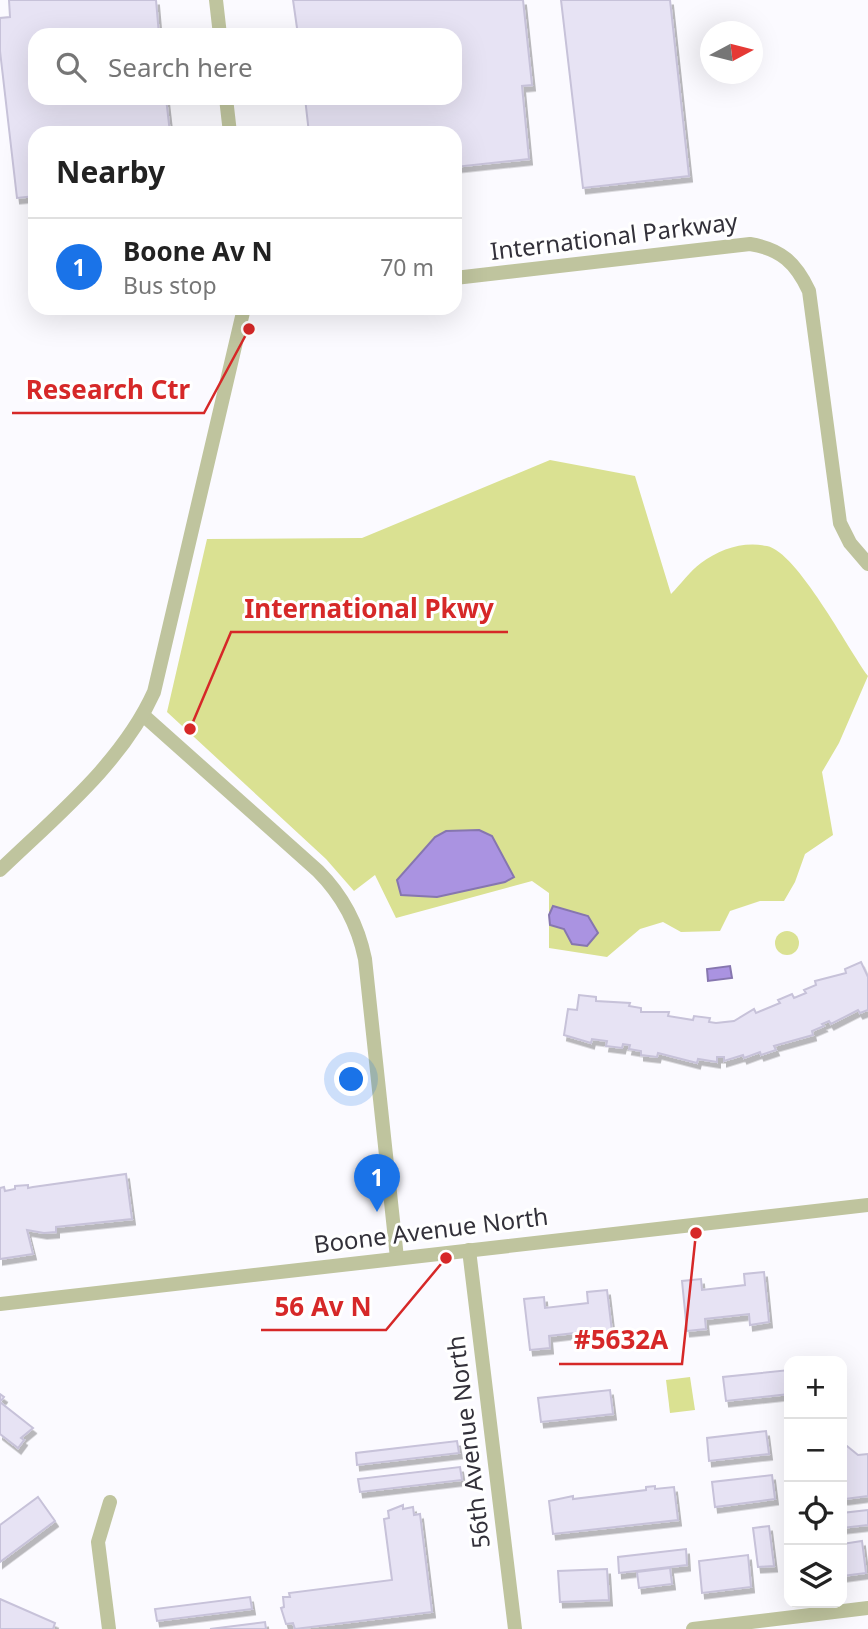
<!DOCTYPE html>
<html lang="en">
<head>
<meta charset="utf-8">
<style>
	body { margin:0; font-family:"Noto Sans",sans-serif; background:#f2f2f2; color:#222 }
	.controls { position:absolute; right:21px; bottom:21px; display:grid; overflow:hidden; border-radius:14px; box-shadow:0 7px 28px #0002 }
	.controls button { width:63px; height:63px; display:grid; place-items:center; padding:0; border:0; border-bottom:2px solid #e0e0e0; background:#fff; color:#222; font:35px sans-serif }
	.compass { position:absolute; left:700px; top:21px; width:63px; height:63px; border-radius:50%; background:#fff; box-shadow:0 7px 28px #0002; rotate:83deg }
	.you { position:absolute; left:352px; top:1080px; width:24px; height:24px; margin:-18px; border:5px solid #fff; border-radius:50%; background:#1a73e8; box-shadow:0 0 0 10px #1a73e833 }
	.badge { display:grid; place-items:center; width:46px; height:46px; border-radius:50%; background:#1a73e8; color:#fff; font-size:23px; font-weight:700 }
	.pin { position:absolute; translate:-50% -58px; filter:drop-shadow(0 2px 4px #0008) }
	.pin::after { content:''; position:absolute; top:37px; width:24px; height:21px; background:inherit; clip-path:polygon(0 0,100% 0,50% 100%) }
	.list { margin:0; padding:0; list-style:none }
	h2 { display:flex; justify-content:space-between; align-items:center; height:91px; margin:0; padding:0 28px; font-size:30px }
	h2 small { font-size:23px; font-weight:400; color:#767676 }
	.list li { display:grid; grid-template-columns:46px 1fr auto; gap:21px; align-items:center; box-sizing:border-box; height:98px; padding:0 28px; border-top:2px solid #e0e0e0 }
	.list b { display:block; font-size:26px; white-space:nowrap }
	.list p { margin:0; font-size:23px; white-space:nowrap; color:#767676 }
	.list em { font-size:23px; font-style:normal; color:#767676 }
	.icon { flex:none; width:38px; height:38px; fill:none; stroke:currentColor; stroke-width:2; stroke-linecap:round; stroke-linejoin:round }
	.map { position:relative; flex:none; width:868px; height:1629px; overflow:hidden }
	.search { position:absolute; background:#fff; box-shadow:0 7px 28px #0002; left:28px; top:28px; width:434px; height:77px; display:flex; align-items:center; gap:18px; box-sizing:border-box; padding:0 24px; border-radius:21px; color:#767676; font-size:26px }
	.panel { position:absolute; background:#fff; box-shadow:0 7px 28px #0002; left:28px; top:126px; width:434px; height:189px; border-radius:21px }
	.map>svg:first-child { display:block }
	.green { fill:#dae192 }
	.water { fill:#aa93e1; stroke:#8676af; stroke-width:2 }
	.building { fill:#e7e3f4; stroke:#c7c2d9; stroke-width:2; filter:url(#shadow) }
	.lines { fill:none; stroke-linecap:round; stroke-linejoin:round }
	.minor { stroke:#bfc49e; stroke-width:14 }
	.labels { text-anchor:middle; stroke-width:6; stroke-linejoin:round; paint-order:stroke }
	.street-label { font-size:24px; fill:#33313a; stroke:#fff }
	.leader { fill:none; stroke:#d62828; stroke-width:2.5 }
	.callout-dot { fill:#d62828; stroke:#fff; stroke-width:2.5 }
	.callout-label { font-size:26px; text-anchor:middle; font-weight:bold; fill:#d62828; stroke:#fff; stroke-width:6; stroke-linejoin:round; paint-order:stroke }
</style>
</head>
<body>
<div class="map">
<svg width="868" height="1629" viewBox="0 0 868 1629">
	<defs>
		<filter id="shadow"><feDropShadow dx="3" dy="5.5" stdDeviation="0" flood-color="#0004"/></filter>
	</defs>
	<rect width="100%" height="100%" fill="#fbfaff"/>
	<g class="green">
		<path d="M550,460l85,16 36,118c10,-10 19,-23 30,-31 19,-14 42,-22 66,-17 30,6 81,103 101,130l-29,67 -17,29 11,63 -28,19 -10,28 -11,19h-24l-30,10 -10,20 -39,1 -18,-10 -23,7 -33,28 -58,-9v-55l-17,-12 -136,37 -21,-43 -21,16 -28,-32 -159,-147 40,-173 155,-1z"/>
		<circle cx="787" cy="943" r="12"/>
		<polygon points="690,1377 695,1410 670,1413 666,1380"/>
	</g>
	<g class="water">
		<polygon points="479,830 492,836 514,877 505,882 437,897 401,895 397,880 435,837 446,831"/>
		<polygon points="553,906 588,916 598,933 587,946 572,944 564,929 550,925 549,915"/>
		<polygon points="730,966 732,978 708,981 707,969"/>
	</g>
	<g class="building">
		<polygon points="9,0 156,0 159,35 35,35 35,98 166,98 170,133 35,133 35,196 17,198 0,51 0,18 10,17"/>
		<polygon points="293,0 523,0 532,85 522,86 529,159 455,167 455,133 309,133 305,98 455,98 455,35 298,35"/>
		<polygon points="561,0 670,0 689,176 583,188"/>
		<polygon points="861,962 868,977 868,1010 860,1013 858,1010 831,1024 829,1021 822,1024 824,1026 812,1031 813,1035 774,1046 776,1050 761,1055 760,1052 744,1058 743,1055 724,1061 724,1057 717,1057 717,1062 698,1059 697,1063 658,1053 657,1057 641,1055 641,1051 629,1049 630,1045 623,1044 622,1048 606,1046 607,1041 592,1039 591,1043 564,1035 568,1009 577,1010 579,995 596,997 596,1001 630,1003 629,1006 641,1008 641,1012 669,1012 668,1016 693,1020 694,1016 710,1018 709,1022 716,1023 734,1021 754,1009 756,1013 780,1003 778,1000 792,994 794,998 806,993 804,990 816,985 815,981 846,973 845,969"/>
		<polygon points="126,1174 132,1219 56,1227 56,1232 44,1233 27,1230 33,1254 0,1259 0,1188 4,1187 5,1191 15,1189 15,1186 28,1185 28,1188 33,1187"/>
		<polygon points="764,1272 769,1322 750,1325 749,1314 705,1319 706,1329 687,1331 682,1281 701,1279 702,1290 745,1285 744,1274"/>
		<polygon points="607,1290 613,1340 593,1342 592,1331 549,1336 550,1348 530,1350 524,1299 544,1297 545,1308 588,1303 587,1292"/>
		<polygon points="789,1370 789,1394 726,1401 723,1377"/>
		<polygon points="610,1390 613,1414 541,1422 538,1398"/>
		<polygon points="0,1394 4,1397 0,1402 33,1428 21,1438 24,1440 18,1448 0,1434"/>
		<polygon points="766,1431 769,1454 709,1461 707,1438"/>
		<polygon points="457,1441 459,1453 357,1465 356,1453"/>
		<polygon points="842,1442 858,1455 868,1454 868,1496 845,1499 842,1496"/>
		<polygon points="460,1467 462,1480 360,1492 358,1479"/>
		<polygon points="772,1475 775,1499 715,1507 712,1482"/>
		<polygon points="655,1486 655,1489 674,1487 678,1520 553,1534 549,1501 573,1496 573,1499 646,1490 646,1487"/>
		<polygon points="38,1497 55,1521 0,1562 0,1525"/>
		<polygon points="403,1505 403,1509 413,1507 414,1515 420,1514 432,1612 295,1629 293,1623 286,1624 281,1608 284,1607 283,1597 290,1597 289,1593 392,1580 384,1519 389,1518 388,1511"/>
		<polygon points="868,1510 868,1525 842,1528 842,1513"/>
		<polygon points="769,1526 774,1566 758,1567 753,1528"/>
		<polygon points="862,1541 866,1573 842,1576 842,1544"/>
		<polygon points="686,1549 687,1565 619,1573 618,1557"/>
		<polygon points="748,1555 751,1587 702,1593 699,1561"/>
		<polygon points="670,1568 672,1584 639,1588 637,1572"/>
		<polygon points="607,1569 609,1600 560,1602 558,1571"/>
		<polygon points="250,1597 252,1609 157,1621 155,1609"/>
		<polygon points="0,1599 55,1623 53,1629 0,1629"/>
		<polygon points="265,1622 266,1629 210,1629"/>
	</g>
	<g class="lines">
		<g class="minor">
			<polyline points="216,0 220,35"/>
			<polyline points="226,98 230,133"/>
			<path d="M455,278l295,-34c31,5 46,19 59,47l31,232 10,20 18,21"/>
			<path d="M143,715l175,156c25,25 40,54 47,88l32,299"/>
			<path d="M0,870c56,-54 122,-107 154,-178l90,-384"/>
			<polyline points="469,1250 515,1629"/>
			<polyline points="0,1304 868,1205"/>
			<polyline points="109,1629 98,1542 110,1502"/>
			<polyline points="693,1629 868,1608"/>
		</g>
	</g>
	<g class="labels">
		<g class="street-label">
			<text transform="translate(614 237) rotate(-7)" y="8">International Parkway</text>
			<text transform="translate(431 1231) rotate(-7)" y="8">Boone Avenue North</text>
			<text transform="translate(469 1442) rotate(-97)" y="8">56th Avenue North</text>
		</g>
	</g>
	<path class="leader" d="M249 329L204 413H12M190 729L231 632H508M446 1258L386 1330H261M696 1233L682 1364H559"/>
	<g class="callout-dot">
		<circle cx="249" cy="329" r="7"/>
		<circle cx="190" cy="729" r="7"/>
		<circle cx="446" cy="1258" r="7"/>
		<circle cx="696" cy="1233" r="7"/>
	</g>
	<g class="callout-label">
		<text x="108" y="399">Research Ctr</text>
		<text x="369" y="618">International Pkwy</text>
		<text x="323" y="1316">56 Av N</text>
		<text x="621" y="1349">#5632A</text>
	</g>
</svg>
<div class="controls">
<button>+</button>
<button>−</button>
<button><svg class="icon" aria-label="locate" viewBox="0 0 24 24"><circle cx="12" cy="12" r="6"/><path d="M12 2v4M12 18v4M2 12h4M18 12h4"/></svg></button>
<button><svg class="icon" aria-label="layers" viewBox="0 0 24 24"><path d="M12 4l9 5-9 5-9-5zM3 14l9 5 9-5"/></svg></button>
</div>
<svg class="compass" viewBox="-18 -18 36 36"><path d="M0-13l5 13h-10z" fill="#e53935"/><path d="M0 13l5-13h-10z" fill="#767676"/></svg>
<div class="you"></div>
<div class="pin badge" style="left:377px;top:1212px">1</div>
<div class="search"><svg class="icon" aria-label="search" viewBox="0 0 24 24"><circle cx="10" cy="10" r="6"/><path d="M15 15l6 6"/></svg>Search here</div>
<section class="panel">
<h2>Nearby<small></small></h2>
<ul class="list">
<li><span class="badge">1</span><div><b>Boone Av N</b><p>Bus stop</p></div><em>70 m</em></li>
</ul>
</section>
</div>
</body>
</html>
